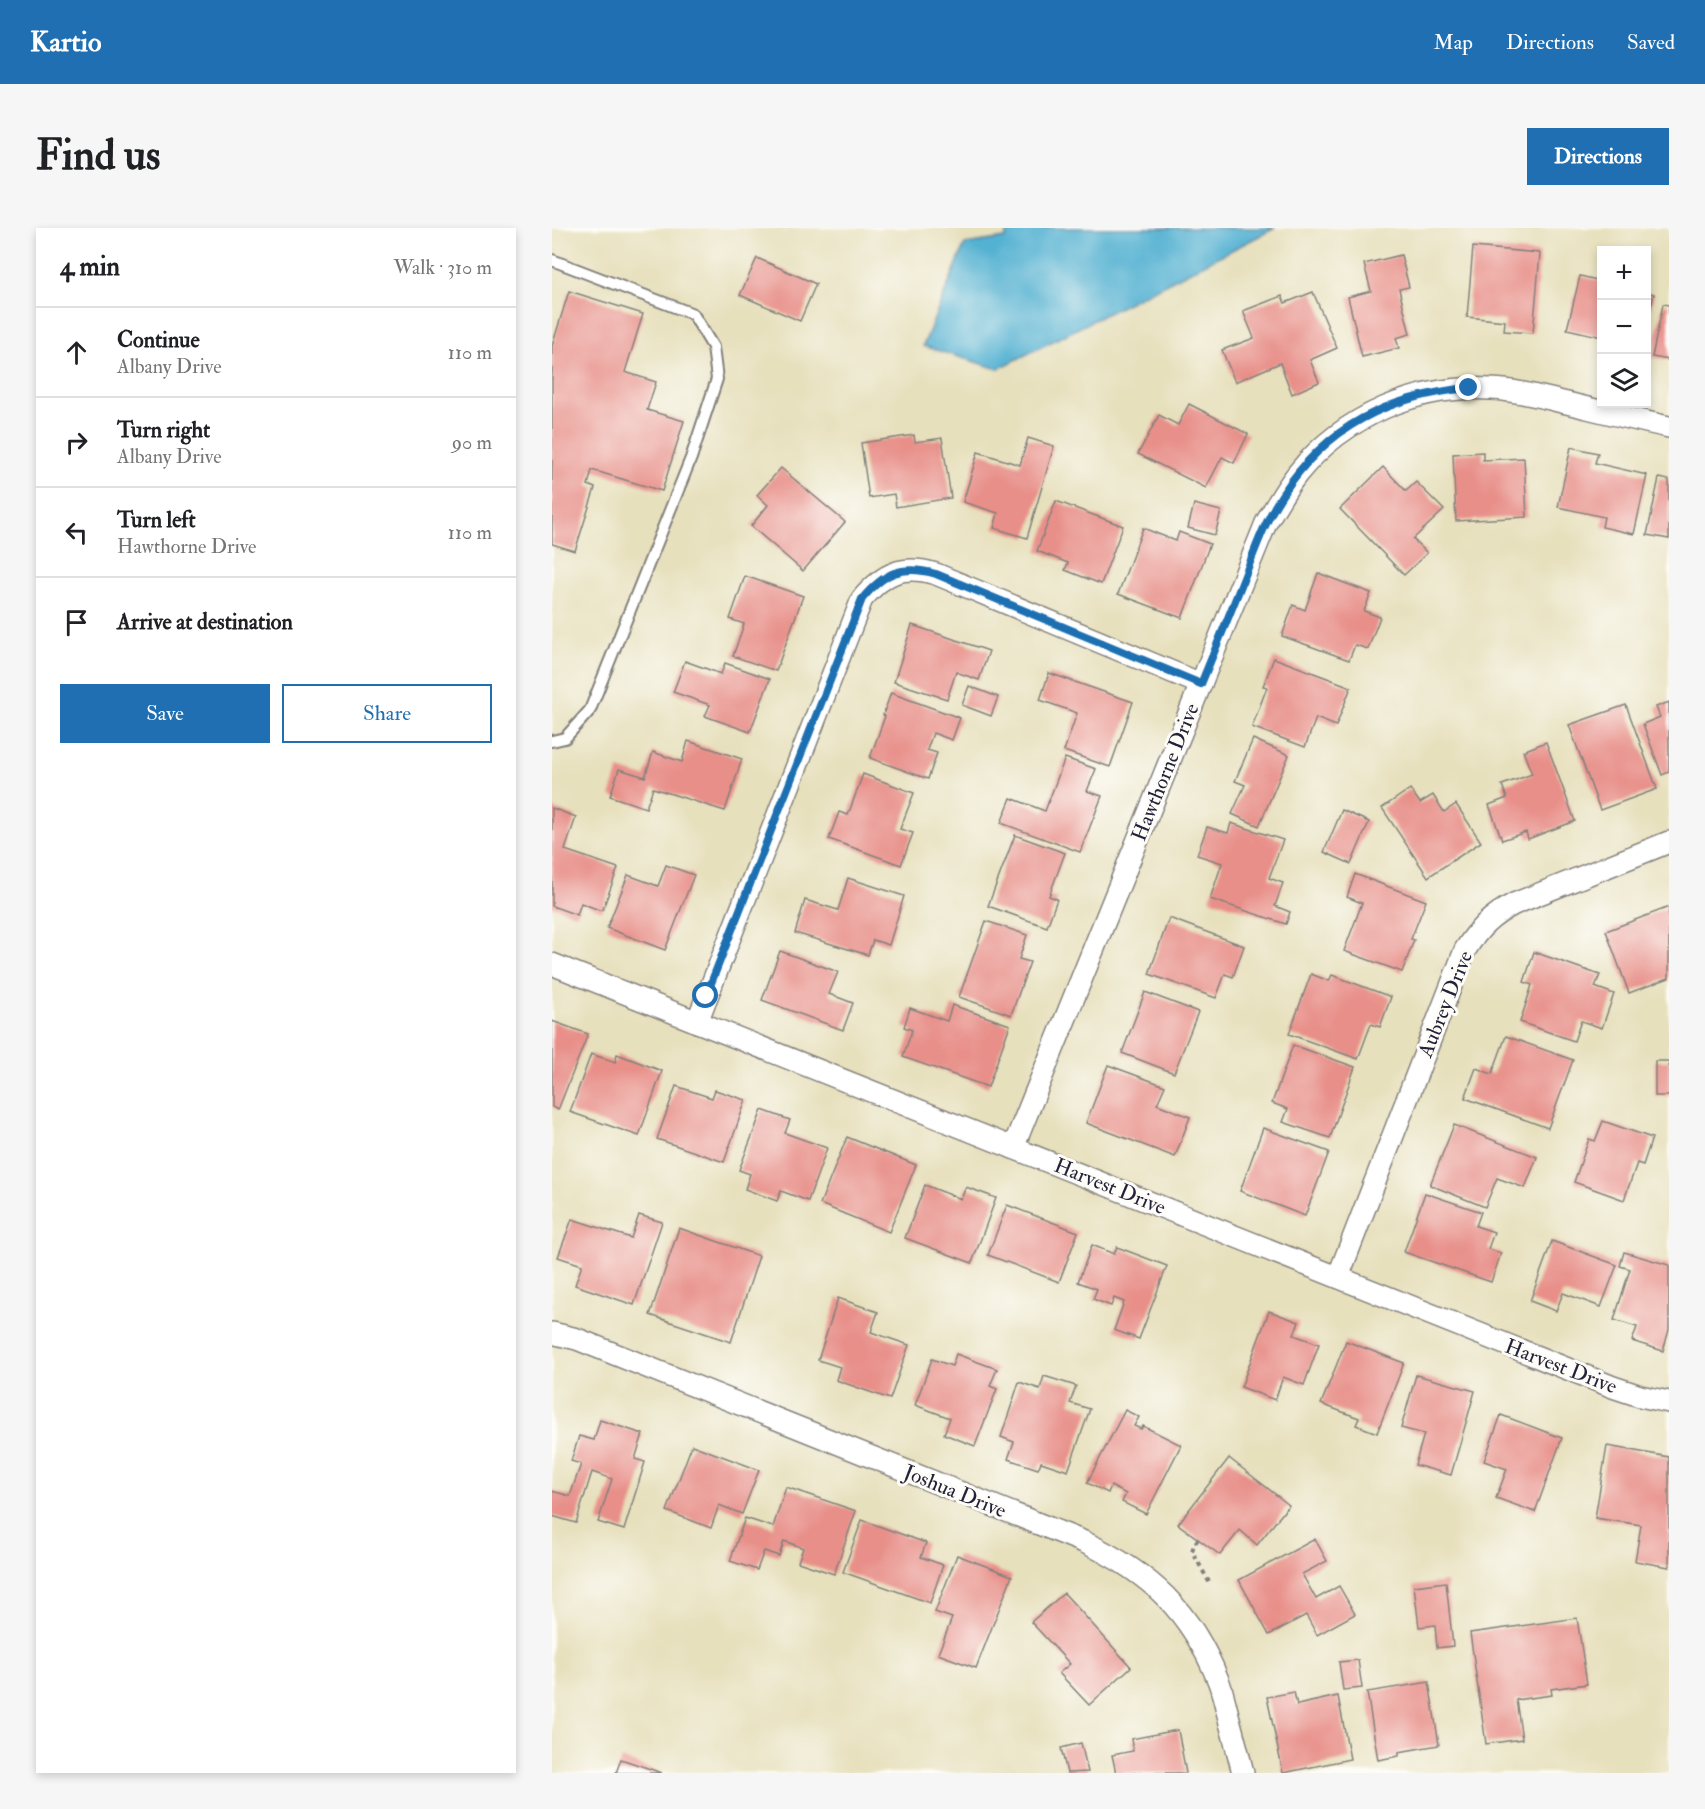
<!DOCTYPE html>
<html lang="en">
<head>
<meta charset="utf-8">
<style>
	body { margin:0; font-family:"IM FELL Double Pica",serif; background:#f6f6f6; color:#202124 }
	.controls { position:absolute; right:18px; top:18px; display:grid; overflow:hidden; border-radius:0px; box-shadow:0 3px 9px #0003 }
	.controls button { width:54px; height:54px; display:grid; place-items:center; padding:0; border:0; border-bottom:2px solid #e0e0e0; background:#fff; color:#202124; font:30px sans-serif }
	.stop { position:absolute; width:18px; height:18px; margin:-14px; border:4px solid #1f6fb2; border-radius:50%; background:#fff }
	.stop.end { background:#1f6fb2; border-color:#fff; box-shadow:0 2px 6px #0008 }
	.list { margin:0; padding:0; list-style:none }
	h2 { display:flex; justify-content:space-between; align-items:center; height:78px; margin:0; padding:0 24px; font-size:26px }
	h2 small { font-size:20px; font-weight:400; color:#757577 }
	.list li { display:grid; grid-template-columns:39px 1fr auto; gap:18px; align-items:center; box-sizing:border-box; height:90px; padding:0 24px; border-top:2px solid #e0e0e0 }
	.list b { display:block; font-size:22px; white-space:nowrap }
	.list p { margin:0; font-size:20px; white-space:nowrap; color:#757577 }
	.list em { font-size:20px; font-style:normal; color:#757577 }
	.actions { display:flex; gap:12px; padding:18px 24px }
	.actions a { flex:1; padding:14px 0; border:2px solid #1f6fb2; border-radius:0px; text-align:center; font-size:21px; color:#1f6fb2 }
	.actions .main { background:#1f6fb2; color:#fff }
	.icon { flex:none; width:33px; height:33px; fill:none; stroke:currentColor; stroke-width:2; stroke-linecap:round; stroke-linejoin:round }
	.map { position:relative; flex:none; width:1117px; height:1545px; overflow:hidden; border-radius:0px }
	header { display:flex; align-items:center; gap:36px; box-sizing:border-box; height:84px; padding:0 30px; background:#1f6fb2; color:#fff }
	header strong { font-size:28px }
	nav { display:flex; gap:33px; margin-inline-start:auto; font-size:21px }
	.intro { display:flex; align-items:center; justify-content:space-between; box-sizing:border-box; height:144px; padding:0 36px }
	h1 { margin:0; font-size:42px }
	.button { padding:15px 27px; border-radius:0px; background:#1f6fb2; color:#fff; font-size:21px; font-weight:700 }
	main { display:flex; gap:36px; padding:0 36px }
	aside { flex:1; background:#fff; border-radius:0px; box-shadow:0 3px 9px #0003 }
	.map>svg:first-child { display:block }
	.water { fill:#53b1d2; stroke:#3a6a86; stroke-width:1.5 }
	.building { fill:#e88f89 }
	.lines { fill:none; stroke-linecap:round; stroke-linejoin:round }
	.service-casing { stroke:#84817c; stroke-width:14 }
	.minor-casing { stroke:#84817c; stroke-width:24 }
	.path { stroke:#84817c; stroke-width:4; stroke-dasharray:4.5 4.5; stroke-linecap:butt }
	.service { stroke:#fff; stroke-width:10 }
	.minor { stroke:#fff; stroke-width:21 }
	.route { stroke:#1f6fb2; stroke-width:8 }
	.labels { text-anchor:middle; stroke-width:6; stroke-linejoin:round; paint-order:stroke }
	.street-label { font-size:21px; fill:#22223b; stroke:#fdfcf7 }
</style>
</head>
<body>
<header>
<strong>Kartio</strong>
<nav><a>Map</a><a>Directions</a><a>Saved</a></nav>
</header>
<div class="intro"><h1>Find us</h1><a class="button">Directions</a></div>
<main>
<aside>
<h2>4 min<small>Walk · 310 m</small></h2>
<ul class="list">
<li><svg class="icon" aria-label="ahead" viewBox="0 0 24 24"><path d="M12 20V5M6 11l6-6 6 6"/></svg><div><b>Continue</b><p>Albany Drive</p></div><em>110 m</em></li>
<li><svg class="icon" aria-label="right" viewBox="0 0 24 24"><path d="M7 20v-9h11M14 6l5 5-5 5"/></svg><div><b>Turn right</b><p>Albany Drive</p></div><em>90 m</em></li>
<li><svg class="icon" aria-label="left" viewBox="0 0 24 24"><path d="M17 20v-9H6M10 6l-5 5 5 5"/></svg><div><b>Turn left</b><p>Hawthorne Drive</p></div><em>110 m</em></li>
<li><svg class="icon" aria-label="arrive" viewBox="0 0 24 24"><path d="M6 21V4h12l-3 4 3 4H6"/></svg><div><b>Arrive at destination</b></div></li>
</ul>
<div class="actions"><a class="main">Save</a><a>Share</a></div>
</aside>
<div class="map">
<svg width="1117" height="1545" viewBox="0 0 1117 1545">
	<rect width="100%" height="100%" fill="#fdfcf7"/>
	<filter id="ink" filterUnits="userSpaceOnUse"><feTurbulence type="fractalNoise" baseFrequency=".0167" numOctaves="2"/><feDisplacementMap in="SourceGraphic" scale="12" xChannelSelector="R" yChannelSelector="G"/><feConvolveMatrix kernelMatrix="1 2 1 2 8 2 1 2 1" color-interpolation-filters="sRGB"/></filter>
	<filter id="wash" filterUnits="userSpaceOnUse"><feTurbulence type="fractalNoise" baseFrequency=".008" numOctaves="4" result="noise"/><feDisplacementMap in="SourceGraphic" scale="24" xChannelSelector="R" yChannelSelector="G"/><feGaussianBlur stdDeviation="1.35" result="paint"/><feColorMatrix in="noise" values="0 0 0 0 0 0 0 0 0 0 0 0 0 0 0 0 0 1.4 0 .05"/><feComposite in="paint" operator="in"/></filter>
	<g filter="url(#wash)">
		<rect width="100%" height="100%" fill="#e7e0bd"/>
		<polygon class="water" points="457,0 723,0 446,141 371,118 413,16 453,10"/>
		<g id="blocks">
			<g class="building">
				<polygon points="921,19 988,25 981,105 952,103 953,93 915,89"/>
				<polygon points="849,27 857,59 847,61 858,106 844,110 847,120 810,129 796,69 819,63 812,36"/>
				<polygon points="205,30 264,56 248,93 188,67"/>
				<polygon points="1028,48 1050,53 1050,109 1015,101"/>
				<polygon points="17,63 91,86 73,144 104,154 95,182 132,193 110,263 40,242 36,257 43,260 23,323 0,316 0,118"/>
				<polygon points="761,64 785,120 758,132 767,154 740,166 728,135 683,154 670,122 702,110 691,83 730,68 733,75"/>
				<polygon points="1094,64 1102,66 1095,95 1094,94"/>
				<polygon points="1111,76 1117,77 1117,132 1100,129"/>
				<polygon points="637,176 696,206 682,235 670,229 654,260 586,226 607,187 626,197"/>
				<polygon points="362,207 363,214 390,210 399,270 344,279 342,266 317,270 309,215"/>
				<polygon points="476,210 502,218 475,310 442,300 446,285 411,274 426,224 468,237"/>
				<polygon points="1019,219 1046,225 1043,235 1095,247 1082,306 1050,299 1052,289 1006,279"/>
				<polygon points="931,224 931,232 972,230 975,289 904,293 901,226"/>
				<polygon points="831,239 854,263 864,254 892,282 861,311 875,325 852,347 788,281"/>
				<polygon points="229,240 293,294 251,343 199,298 216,277 205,267"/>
				<polygon points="1107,250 1117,252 1117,311 1095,307"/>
				<polygon points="504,273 571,298 549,356 513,342 516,335 485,323"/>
				<polygon points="642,276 669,283 663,307 636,300"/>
				<polygon points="591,300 624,313 627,304 658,316 630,390 566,366"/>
				<polygon points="766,345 819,365 812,383 828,389 816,421 803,417 797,432 730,408 741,377 753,382"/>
				<polygon points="193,348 251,368 224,443 181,428 192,396 178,391"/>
				<polygon points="360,397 437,423 427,452 404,444 395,471 342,454"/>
				<polygon points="722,430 799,459 784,498 764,490 753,519 700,499 715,459 711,458"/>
				<polygon points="133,433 169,446 173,435 218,451 198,504 153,488 158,477 121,464"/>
				<polygon points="497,445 581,474 558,539 512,523 525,485 488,472"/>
				<polygon points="417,458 446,469 439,488 410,477"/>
				<polygon points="339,465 408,490 400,512 381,505 375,522 385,525 376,551 318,530 333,488 331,487"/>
				<polygon points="1117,474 1117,544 1110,547 1091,496 1108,489 1104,479"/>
				<polygon points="1074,477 1105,561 1048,582 1017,497"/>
				<polygon points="701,511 737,527 707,598 680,586 693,557 683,553"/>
				<polygon points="136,513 190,531 173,583 101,560 94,580 58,568 67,541 93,549 101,524 130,534"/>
				<polygon points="994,514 1023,593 976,611 974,604 950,612 937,577 955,570 950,557 980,546 971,523"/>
				<polygon points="513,530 544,541 535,563 550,568 528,624 449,595 459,570 493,583"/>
				<polygon points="311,546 362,565 348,601 361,605 349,637 277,611 287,584 296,587"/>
				<polygon points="858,561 868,575 881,567 892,584 904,576 929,614 876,649 830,580"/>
				<polygon points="0,580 24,589 13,622 66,640 50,683 29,675 25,687 0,678"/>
				<polygon points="790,582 817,594 799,636 772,624"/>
				<polygon points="679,595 731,612 717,650 731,655 723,678 738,684 734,696 658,671 670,635 645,627 655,599 676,605"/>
				<polygon points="463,607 513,625 497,668 505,671 495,699 436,678"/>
				<polygon points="114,637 142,647 113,722 55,700 76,647 106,658"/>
				<polygon points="803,646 874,673 859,711 862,712 850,744 792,723 810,675 795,669"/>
				<polygon points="296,650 352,668 337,717 321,712 316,727 243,705 253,672 286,682"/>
				<polygon points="1117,679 1117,750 1077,765 1054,703"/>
				<polygon points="617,690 692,718 681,749 673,746 664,770 597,746"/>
				<polygon points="434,693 475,707 467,731 478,734 459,787 407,769"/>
				<polygon points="228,723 286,744 277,766 301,775 291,802 210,772"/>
				<polygon points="982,724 1048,747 1043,759 1062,766 1050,800 1029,793 1022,813 968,794 980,757 972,754"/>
				<polygon points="759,746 777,753 780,747 839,769 828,799 819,796 806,831 737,806"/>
				<polygon points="593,764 646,784 622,845 570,825"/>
				<polygon points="400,777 458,797 436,859 351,829 360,802 352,799 358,780 395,793"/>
				<polygon points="0,793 36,806 6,882 0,879"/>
				<polygon points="954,808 1021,832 996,900 913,870 924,840 940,846"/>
				<polygon points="741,817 803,839 778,910 731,894 736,881 720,875"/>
				<polygon points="39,826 63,834 65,826 110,843 87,908 18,884"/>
				<rect x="1103" y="833" width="14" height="35"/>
				<polygon points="556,837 613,858 605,876 638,889 623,929 534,895"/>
				<polygon points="124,858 160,870 163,862 194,872 172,934 105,911"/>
				<polygon points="210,882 238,892 233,905 275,920 256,973 229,963 225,973 193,961 198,946 187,942"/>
				<polygon points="1051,893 1100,910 1091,937 1085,935 1072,972 1022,954 1037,911 1043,913"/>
				<polygon points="902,897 985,929 973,960 945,950 933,979 878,957"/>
				<polygon points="711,900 777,924 753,988 688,963"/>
				<polygon points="295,909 364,937 337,1004 268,976"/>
				<polygon points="373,957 409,971 414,959 444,970 420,1035 353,1010"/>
				<polygon points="873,965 929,984 924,998 942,1004 936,1021 949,1025 939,1054 852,1024"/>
				<polygon points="455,977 526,1004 507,1054 436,1027"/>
				<polygon points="87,987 110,994 82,1077 23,1057 30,1037 6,1029 20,991 79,1010"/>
				<polygon points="127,1000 207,1028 179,1114 98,1087"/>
				<polygon points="1000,1013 1065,1037 1049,1079 1011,1065 1004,1083 978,1073"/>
				<polygon points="540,1017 562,1026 565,1019 615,1038 587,1111 562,1102 572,1074 562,1070 559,1078 541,1071 545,1061 526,1054"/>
				<polygon points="1072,1024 1117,1037 1117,1102 1111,1123 1080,1113 1085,1099 1062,1092 1078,1041 1068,1038"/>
				<polygon points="286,1070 326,1084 319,1104 357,1117 338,1171 284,1152 288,1139 266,1132"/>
				<polygon points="717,1083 747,1094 742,1107 767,1116 752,1157 731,1149 723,1172 689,1159"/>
				<polygon points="794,1113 852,1135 825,1205 804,1197 807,1190 769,1176"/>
				<polygon points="404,1126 445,1141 438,1158 445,1161 423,1218 392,1206 398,1190 363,1177 380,1131 400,1138"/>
				<polygon points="864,1147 923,1163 899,1247 863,1237 872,1206 849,1200"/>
				<polygon points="492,1148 524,1158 518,1175 538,1181 516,1243 489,1234 486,1241 456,1231 462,1214 449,1209 467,1154 488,1161"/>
				<polygon points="573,1182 587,1189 582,1198 589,1201 591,1198 629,1217 594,1286 570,1274 574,1266 559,1258 556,1265 535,1255"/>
				<polygon points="949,1187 1010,1210 983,1284 944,1270 955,1241 932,1233"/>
				<polygon points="48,1192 91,1206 83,1231 93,1234 72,1302 46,1294 60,1251 40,1244 24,1295 0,1288 0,1263 18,1268 29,1236 19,1233 27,1208 42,1212"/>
				<polygon points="140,1217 207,1242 190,1286 167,1277 159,1300 115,1283"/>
				<polygon points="1055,1218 1117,1229 1117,1339 1083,1333 1089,1297 1043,1290"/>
				<polygon points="677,1230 737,1277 705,1317 688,1302 668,1327 626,1296"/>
				<polygon points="234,1259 304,1283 282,1346 246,1334 251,1320 232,1313 227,1328 212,1323 205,1342 178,1333 193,1290 221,1299"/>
				<polygon points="310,1292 374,1315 369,1329 391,1337 378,1375 291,1344"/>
				<polygon points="763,1311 775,1333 750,1346 764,1371 787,1358 803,1386 765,1407 754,1387 717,1407 687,1352"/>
				<polygon points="405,1327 460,1348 424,1440 386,1426 400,1390 383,1384"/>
				<polygon points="894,1354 901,1418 885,1420 883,1397 867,1399 862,1358"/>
				<polygon points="512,1365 579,1439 537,1477 507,1445 518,1436 479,1394"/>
				<polygon points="1025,1390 1035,1456 999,1461 1000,1467 964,1472 970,1511 934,1516 918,1405"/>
				<polygon points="806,1432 810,1460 791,1462 787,1434"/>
				<polygon points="877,1454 887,1517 847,1524 847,1528 826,1532 815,1464"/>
				<polygon points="742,1464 745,1477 786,1468 798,1531 731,1545 715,1469"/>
				<polygon points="626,1502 634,1545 564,1545 560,1527 581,1523 579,1511"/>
				<polygon points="529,1515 536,1544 515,1545 509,1520"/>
				<polygon points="69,1531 110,1545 64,1545"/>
			</g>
		</g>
	</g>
	<g filter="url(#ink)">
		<use href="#blocks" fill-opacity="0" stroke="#84817c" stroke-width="1.5"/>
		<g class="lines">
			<defs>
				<polyline id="service" points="0,32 141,86 161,119 165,151 139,230 38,482 13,510 0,513"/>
				<g id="minor">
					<polyline points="0,736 1061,1159 1088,1168 1117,1174"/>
					<path d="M145,794l165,-423c22,-26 40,-35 74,-25l265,110"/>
					<path d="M461,920l253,-625c10,-17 19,-34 32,-50 46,-57 120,-89 193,-84 27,1 54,9 80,15 33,8 65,16 98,23"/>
					<path d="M786,1049l127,-327c14,-22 26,-34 49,-46l155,-62"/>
					<path d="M0,1105l25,6 507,203c66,31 107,69 134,138 4,9 6,20 9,31 5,20 11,41 16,62"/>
				</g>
			</defs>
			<use href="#service" class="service-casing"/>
			<use href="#minor" class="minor-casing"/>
			<polyline class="path" points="646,1311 642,1317 640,1323 657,1354"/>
			<use href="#service" class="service"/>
			<use href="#minor" class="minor"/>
		</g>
	</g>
	<g class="lines" filter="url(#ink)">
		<path class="route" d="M154,768l156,-397c22,-26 39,-35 74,-25l265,110c14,-34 28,-68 41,-101 12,-30 22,-61 40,-88 45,-69 106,-99 187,-107"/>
	</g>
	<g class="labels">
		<g class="street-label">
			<text transform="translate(613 544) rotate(-68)" y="7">Hawthorne Drive</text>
			<text transform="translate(893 776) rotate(-68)" y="7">Aubrey Drive</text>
			<text transform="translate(558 958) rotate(22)" y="7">Harvest Drive</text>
			<text transform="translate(1009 1138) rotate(21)" y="7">Harvest Drive</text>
			<text transform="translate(403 1263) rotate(22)" y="7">Joshua Drive</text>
		</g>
	</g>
</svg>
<div class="controls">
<button>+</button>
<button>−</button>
<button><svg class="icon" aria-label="layers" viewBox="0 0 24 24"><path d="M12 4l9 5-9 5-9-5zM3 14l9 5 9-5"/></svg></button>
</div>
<div class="stop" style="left:154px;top:768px"></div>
<div class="stop end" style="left:917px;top:160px"></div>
</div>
</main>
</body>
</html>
